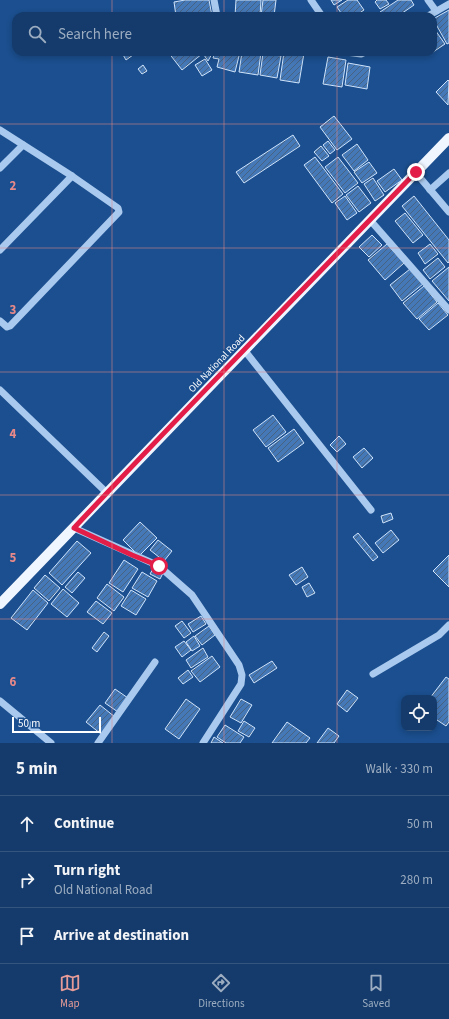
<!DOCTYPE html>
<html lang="en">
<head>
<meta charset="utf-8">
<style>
	body { margin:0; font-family:"Source Sans 3",sans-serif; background:#1d4271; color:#f1f3f6 }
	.controls { position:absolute; right:12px; bottom:12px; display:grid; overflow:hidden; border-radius:8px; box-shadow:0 2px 6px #0003 }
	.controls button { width:36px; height:36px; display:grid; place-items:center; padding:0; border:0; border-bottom:1px solid #33557e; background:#143b6b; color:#f1f3f6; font:20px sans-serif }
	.scale { position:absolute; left:12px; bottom:10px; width:89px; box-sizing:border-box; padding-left:4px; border:2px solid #fff; border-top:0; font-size:11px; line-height:14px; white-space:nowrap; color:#fff; -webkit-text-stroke:3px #1b4f8f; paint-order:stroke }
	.stop { position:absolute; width:12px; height:12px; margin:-9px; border:3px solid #e11d48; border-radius:50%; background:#fff }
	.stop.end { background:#e11d48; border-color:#fff; box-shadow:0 1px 4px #0008 }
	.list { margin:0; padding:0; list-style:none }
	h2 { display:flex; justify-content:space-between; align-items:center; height:52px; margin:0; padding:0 16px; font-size:17px }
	h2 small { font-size:13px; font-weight:400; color:#9dadc1 }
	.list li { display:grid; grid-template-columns:26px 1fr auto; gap:12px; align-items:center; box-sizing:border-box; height:56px; padding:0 16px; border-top:1px solid #33557e }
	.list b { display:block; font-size:15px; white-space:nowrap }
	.list p { margin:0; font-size:13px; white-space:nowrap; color:#9dadc1 }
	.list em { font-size:13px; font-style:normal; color:#9dadc1 }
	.icon { flex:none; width:22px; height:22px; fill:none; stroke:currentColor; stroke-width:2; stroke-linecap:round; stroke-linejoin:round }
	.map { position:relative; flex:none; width:449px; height:743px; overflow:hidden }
	.search { position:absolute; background:#143b6b; box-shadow:0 2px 6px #0003; left:12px; right:12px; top:12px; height:44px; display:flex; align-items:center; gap:10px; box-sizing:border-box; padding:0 14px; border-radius:12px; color:#9dadc1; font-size:15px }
	.sheet { height:220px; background:#143b6b }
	nav { display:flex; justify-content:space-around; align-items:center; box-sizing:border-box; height:56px; border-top:1px solid #33557e; background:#143b6b; font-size:11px; color:#9dadc1 }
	nav a { display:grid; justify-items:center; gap:2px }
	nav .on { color:#e69b98 }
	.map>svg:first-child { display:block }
	.building { fill:url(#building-hatch); stroke:#cfe3fa }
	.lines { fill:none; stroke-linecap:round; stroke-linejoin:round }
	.minor { stroke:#a9c9ee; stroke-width:7 }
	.major { stroke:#f0f6ff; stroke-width:10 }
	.route { stroke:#e11d48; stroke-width:5 }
	.grid { fill:none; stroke:#e88989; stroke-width:1; stroke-opacity:0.55 }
	.labels { text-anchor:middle; stroke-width:3; stroke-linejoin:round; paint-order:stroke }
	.street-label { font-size:10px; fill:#fff; stroke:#1b4f8f }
	.grid-label { font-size:13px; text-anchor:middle; font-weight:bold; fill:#e88989; stroke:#1b4f8f; stroke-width:3; stroke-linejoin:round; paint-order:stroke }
</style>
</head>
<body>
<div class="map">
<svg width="449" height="743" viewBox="0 0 449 743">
	<defs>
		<pattern id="building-hatch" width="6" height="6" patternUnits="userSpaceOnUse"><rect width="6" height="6" fill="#4478b7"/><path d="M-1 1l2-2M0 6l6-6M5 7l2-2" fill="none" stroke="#486282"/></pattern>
	</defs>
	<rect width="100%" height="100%" fill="#1b4f8f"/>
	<g class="building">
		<polygon points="185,0 209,0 212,16 176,16 174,2"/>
		<polygon points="236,0 261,0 260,16 235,16"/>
		<polygon points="263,0 276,0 274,16 261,16"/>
		<polygon points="331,0 342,0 334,5"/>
		<polygon points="348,0 357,0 364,10 355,16 343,16 337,7"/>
		<polygon points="377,0 386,0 389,4 380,9 375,2"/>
		<polygon points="398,0 411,0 414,5 398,16 383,16 380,12"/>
		<polygon points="449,10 449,43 447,44 433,19"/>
		<polygon points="433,27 445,44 433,52"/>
		<polygon points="123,52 132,52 133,55 126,60 122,53"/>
		<polygon points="168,52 200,52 202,54 182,70"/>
		<polygon points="202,52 213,52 208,61"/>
		<polygon points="215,52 240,52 235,72 217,67 219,59 213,58"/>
		<polygon points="242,52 261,52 258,75 239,72"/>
		<polygon points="284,52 304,53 299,83 280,80"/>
		<polygon points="263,53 281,56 277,78 260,75"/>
		<polygon points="328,57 346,60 342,87 323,84"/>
		<polygon points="205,59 212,70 202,76 195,65"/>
		<polygon points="348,63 370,67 367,89 345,85"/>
		<polygon points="143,65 147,71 142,74 138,69"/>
		<polygon points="448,80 449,81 448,105 436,92"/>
		<polygon points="334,116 352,139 337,150 320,127"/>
		<polygon points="293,135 300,146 244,183 236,172"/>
		<polygon points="328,141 335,150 330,154 323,145"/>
		<polygon points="357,144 368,160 354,171 342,155"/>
		<polygon points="321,146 329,156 322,161 314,152"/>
		<polygon points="315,157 343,194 332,203 304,165"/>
		<polygon points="338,157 358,183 345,193 325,167"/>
		<polygon points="369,162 377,173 362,183 354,172"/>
		<polygon points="394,169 402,180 385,192 377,181"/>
		<polygon points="373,178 384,195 375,201 364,184"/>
		<polygon points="358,186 371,203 359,212 346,195"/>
		<polygon points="345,196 357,213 347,220 335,203"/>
		<polygon points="414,196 449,240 449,262 448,263 402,206"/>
		<polygon points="405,213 423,235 413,243 395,221"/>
		<polygon points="372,235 382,245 369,257 359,247"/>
		<polygon points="387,244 404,263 385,280 368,260"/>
		<polygon points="430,244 438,254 425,264 418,253"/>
		<polygon points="438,258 445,267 430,279 423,270"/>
		<polygon points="449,267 449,301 432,281"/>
		<polygon points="410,269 423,284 402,301 390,285"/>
		<polygon points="424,286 437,302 417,319 403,303"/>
		<polygon points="438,303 448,315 429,330 419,319"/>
		<polygon points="273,415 286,432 266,447 253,430"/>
		<polygon points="294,429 304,443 278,462 268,448"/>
		<polygon points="339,436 346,444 337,452 330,445"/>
		<polygon points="364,448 373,458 362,468 353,457"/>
		<polygon points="391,513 393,519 383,523 381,516"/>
		<polygon points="140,522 157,538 139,556 123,540"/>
		<polygon points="391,530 399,540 383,553 375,543"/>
		<polygon points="358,533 378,557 373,561 353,537"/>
		<polygon points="158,540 172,551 164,561 150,550"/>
		<polygon points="77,541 91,553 62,585 49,573"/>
		<polygon points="449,555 449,587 433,571"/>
		<polygon points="124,560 138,569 123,592 109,583"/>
		<polygon points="154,567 163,573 160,579 150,574"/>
		<polygon points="302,567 308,577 296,585 289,575"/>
		<polygon points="78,572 85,578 72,593 65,587"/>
		<polygon points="142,572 157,581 148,597 132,588"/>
		<polygon points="45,575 60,588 49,601 34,588"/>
		<polygon points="309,583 315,593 307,597 302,587"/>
		<polygon points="107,584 124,597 114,611 97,598"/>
		<polygon points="63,589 79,603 67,617 51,604"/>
		<polygon points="33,590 48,603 27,630 11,618"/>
		<polygon points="131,590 146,599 136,615 121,606"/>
		<polygon points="96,601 112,613 103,624 87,612"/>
		<polygon points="201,616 206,624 193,632 188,624"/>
		<polygon points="182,621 191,633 184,638 175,626"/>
		<polygon points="209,626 215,635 202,645 195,636"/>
		<polygon points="104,632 109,636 97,652 92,648"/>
		<polygon points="194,636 200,646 192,651 186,642"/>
		<polygon points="184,641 191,650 182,657 175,647"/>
		<polygon points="203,648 208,657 191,668 186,660"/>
		<polygon points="212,656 220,667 200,682 191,671"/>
		<polygon points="272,661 277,668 254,683 249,675"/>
		<polygon points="188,670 193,677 183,684 178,678"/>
		<polygon points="446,677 449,679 449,722 446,726 434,718 434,698 430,698"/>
		<polygon points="115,689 128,698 118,712 105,703"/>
		<polygon points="347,690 358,698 347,712 337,704"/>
		<polygon points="186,699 200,709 179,739 165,729"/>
		<polygon points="241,699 252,705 241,723 230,717"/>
		<polygon points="100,705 115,717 101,734 86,722"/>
		<polygon points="244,721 255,728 249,737 238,731"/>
		<polygon points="287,722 310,738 306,743 272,743"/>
		<polygon points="225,725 244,737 240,743 226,743 217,737"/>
		<polygon points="328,728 339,736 334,743 317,743"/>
		<polygon points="214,737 223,743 211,743"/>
	</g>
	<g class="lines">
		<g class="minor">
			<polyline points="214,0 217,16"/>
			<polyline points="311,0 322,16"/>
			<polyline points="428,0 436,11"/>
			<polyline points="428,16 449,4"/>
			<polyline points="346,52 361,54 365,52"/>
			<polyline points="0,130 72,176 118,208 119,212 10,326 7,327 0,321"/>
			<polyline points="0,168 23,145"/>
			<polyline points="416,173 449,212"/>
			<polyline points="430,190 449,173"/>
			<polyline points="370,220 449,310"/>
			<polyline points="0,250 72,176"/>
			<polyline points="245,351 371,510"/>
			<polyline points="0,390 107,493"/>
			<polyline points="74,528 159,566 192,595 239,665 242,675 241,684 203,743"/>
			<polyline points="373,674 439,635 449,625"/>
			<polyline points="0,701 51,743"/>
			<polyline points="98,743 155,662"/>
		</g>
		<polyline class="major" points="0,604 449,138"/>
	</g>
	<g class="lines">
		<path class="route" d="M159,566l-27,-11 -58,-27c112,-120 228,-237 342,-356"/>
	</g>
	<path class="grid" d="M112,0v16M224,0v16M337,0v16M112,52v691M224,52v691M337,52v691M0,124h449M0,248h449M0,372h449M0,495h449M0,619h449"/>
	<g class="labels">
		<g class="street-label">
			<text transform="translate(216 363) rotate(-46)" y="4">Old National Road</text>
		</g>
	</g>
	<g class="grid-label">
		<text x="13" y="190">2</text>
		<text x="13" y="314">3</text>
		<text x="13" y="438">4</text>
		<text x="13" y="562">5</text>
		<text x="13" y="686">6</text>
	</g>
</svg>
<div class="controls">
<button><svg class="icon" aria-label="locate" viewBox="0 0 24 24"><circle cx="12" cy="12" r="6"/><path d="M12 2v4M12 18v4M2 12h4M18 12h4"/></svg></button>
</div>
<div class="scale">50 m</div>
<div class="stop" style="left:159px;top:566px"></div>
<div class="stop end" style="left:416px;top:172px"></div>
<div class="search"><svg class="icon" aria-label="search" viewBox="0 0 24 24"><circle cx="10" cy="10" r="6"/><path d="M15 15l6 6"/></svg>Search here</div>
</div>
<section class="sheet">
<h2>5 min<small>Walk · 330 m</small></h2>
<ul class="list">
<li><svg class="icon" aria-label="ahead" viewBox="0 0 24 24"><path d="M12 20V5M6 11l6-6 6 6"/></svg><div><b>Continue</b></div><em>50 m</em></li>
<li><svg class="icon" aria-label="right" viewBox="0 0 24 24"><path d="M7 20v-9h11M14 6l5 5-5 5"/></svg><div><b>Turn right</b><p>Old National Road</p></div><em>280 m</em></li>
<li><svg class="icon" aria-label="arrive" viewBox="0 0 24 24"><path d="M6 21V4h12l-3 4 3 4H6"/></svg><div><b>Arrive at destination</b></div></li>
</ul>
</section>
<nav>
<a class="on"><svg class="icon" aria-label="map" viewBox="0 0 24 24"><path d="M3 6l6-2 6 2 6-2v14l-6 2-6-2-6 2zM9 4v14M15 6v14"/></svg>Map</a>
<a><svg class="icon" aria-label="directions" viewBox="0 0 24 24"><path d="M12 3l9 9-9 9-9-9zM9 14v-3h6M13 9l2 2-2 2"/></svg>Directions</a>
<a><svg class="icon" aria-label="saved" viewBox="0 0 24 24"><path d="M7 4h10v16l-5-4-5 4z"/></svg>Saved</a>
</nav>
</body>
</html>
